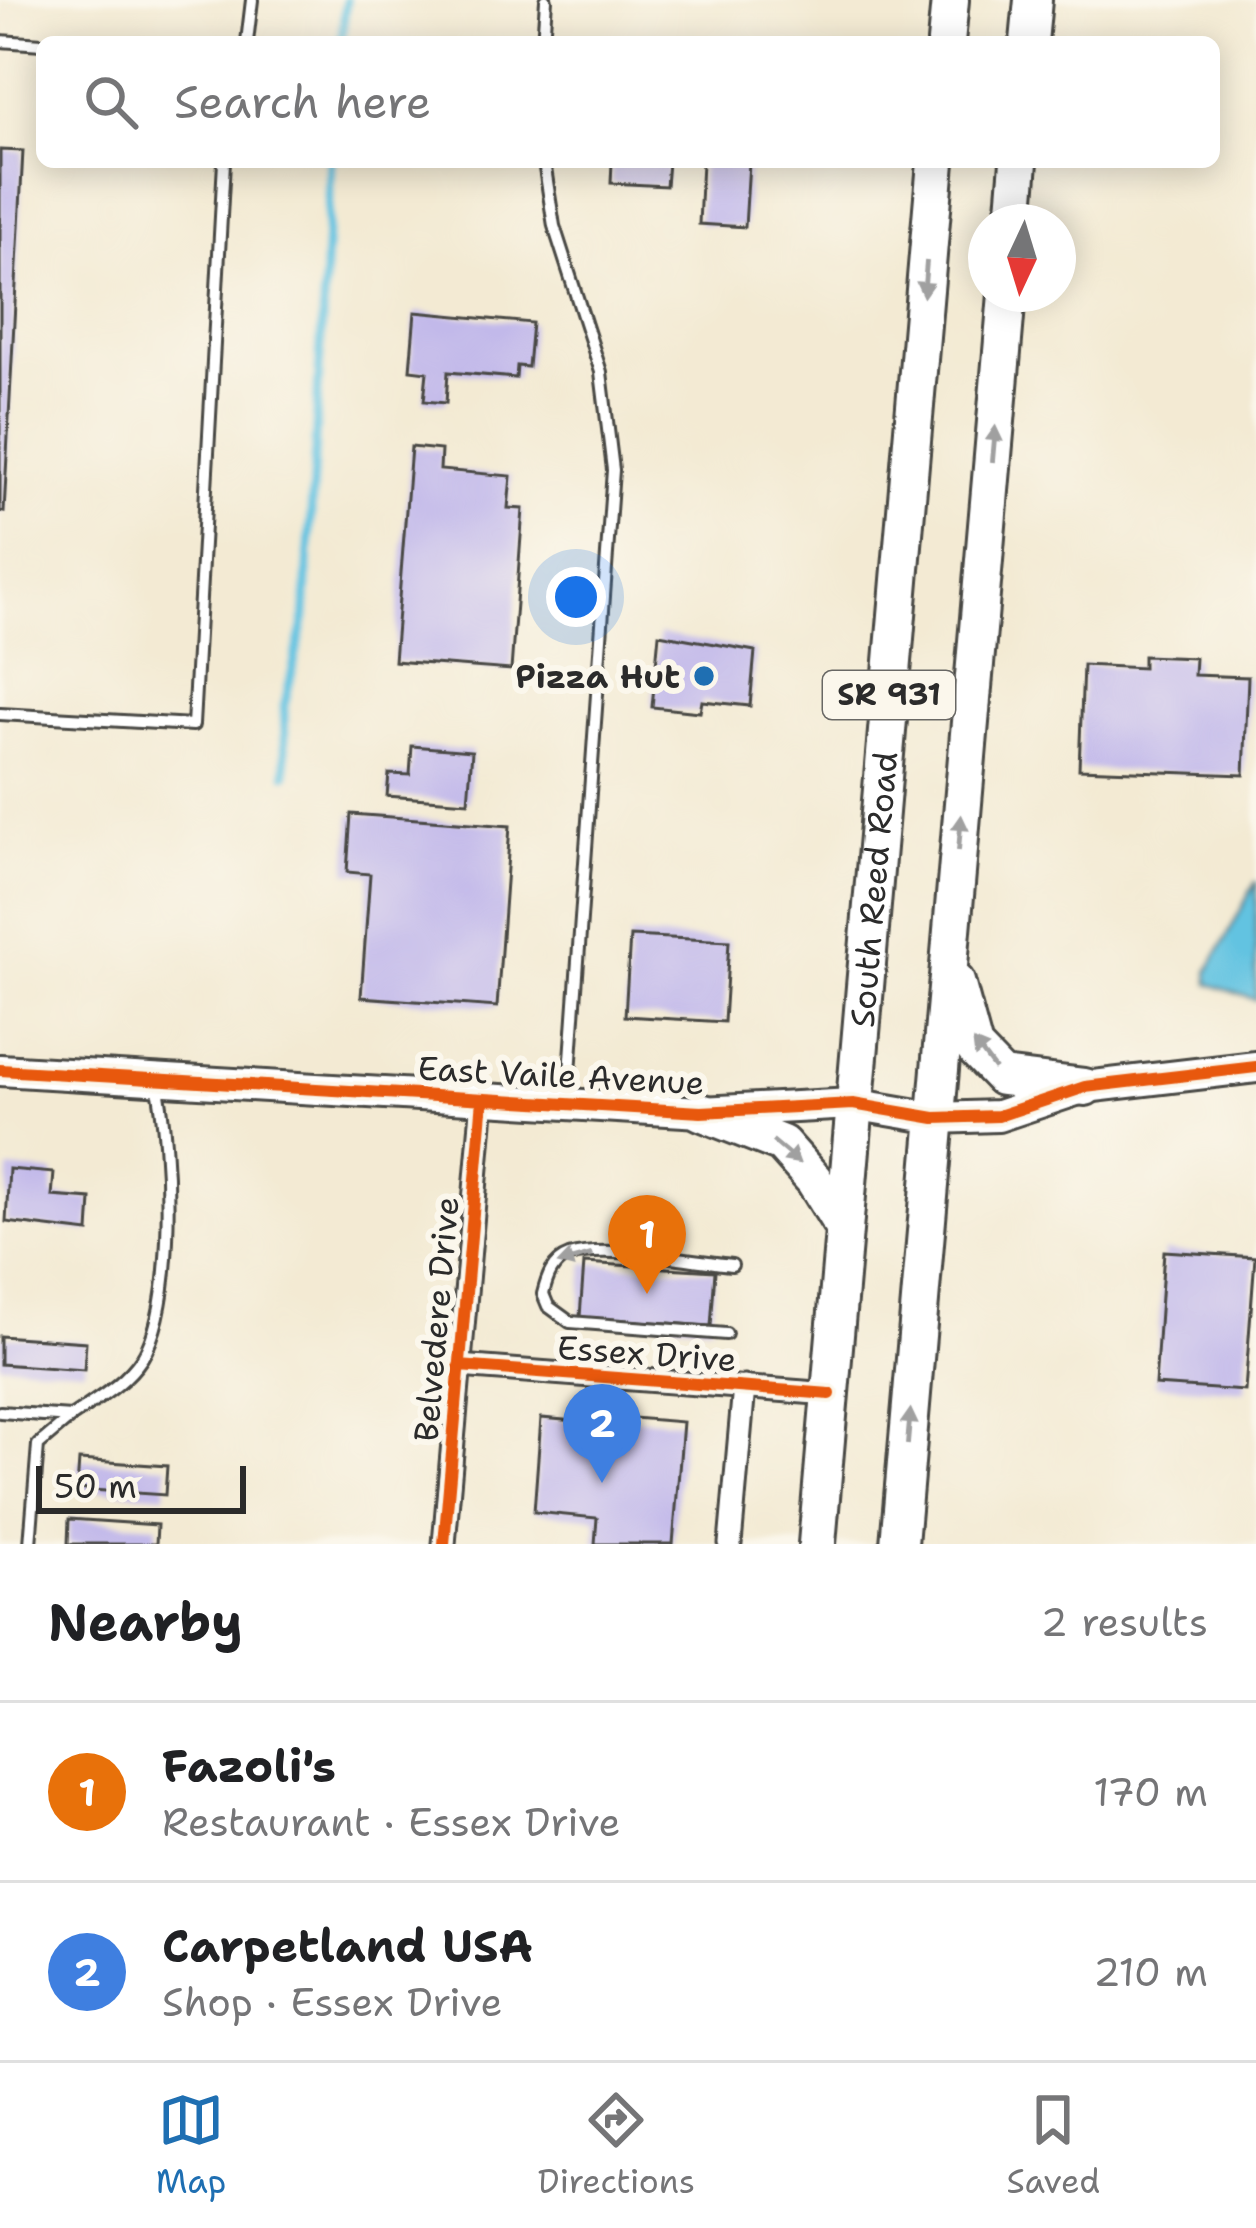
<!DOCTYPE html>
<html lang="en">
<head>
<meta charset="utf-8">
<style>
	body { margin:0; font-family:"Shantell Sans",sans-serif; background:#f6f6f6; color:#202124 }
	.compass { position:absolute; left:968px; top:204px; width:108px; height:108px; border-radius:50%; background:#fff; box-shadow:0 6px 30px #0003; rotate:184deg }
	.scale { position:absolute; left:36px; bottom:30px; width:210px; box-sizing:border-box; padding-left:12px; border:6px solid #2b2b2b; border-top:0; font-size:33px; line-height:42px; white-space:nowrap; color:#2b2b2b; -webkit-text-stroke:9px #fbf7ec; paint-order:stroke }
	.you { position:absolute; left:576px; top:597px; width:42px; height:42px; margin:-30px; border:9px solid #fff; border-radius:50%; background:#1a73e8; box-shadow:0 0 0 18px #1a73e833 }
	.badge { display:grid; place-items:center; width:78px; height:78px; border-radius:50%; background:#1f6fb2; color:#fff; font-size:39px; font-weight:700 }
	.pin { position:absolute; translate:-50% -99px; filter:drop-shadow(0 3px 6px #0008) }
	.pin::after { content:''; position:absolute; top:63px; width:42px; height:36px; background:inherit; clip-path:polygon(0 0,100% 0,50% 100%) }
	.list { margin:0; padding:0; list-style:none }
	h2 { display:flex; justify-content:space-between; align-items:center; height:156px; margin:0; padding:0 48px; font-size:51px }
	h2 small { font-size:39px; font-weight:400; color:#757577 }
	.list li { display:grid; grid-template-columns:78px 1fr auto; gap:36px; align-items:center; box-sizing:border-box; height:180px; padding:0 48px; border-top:3px solid #e0e0e0 }
	.list b { display:block; font-size:45px; white-space:nowrap }
	.list p { margin:0; font-size:39px; white-space:nowrap; color:#757577 }
	.list em { font-size:39px; font-style:normal; color:#757577 }
	.icon { flex:none; width:66px; height:66px; fill:none; stroke:currentColor; stroke-width:2; stroke-linecap:round; stroke-linejoin:round }
	.map { position:relative; flex:none; width:1256px; height:1544px; overflow:hidden }
	.search { position:absolute; background:#fff; box-shadow:0 6px 30px #0003; left:36px; right:36px; top:36px; height:132px; display:flex; align-items:center; gap:30px; box-sizing:border-box; padding:0 42px; border-radius:18px; color:#757577; font-size:45px }
	.sheet { height:516px; background:#fff }
	nav { display:flex; justify-content:space-around; align-items:center; box-sizing:border-box; height:168px; border-top:3px solid #e0e0e0; background:#fff; font-size:33px; color:#757577 }
	nav a { display:grid; justify-items:center; gap:6px }
	nav .on { color:#1f6fb2 }
	.map>svg:first-child { display:block }
	.water { fill:#62c3e1; stroke:#467786; stroke-width:3 }
	.lines { fill:none; stroke-linecap:round; stroke-linejoin:round }
	.stream { stroke:#62c3e1; stroke-width:9 }
	.building { fill:#c2b9ea }
	.lane-casing { stroke:#494844; stroke-width:16 }
	.street-casing { stroke:#494844; stroke-width:27 }
	.secondary-casing { stroke:#494844; stroke-width:36 }
	.primary-casing { stroke:#494844; stroke-width:42 }
	.lane { stroke:#fff; stroke-width:10 }
	.street { stroke:#fff; stroke-width:21 }
	.secondary { stroke:#fff; stroke-width:30 }
	.primary { stroke:#fff; stroke-width:36 }
	.cycleway-casing { stroke:#fbf7ec; stroke-width:20 }
	.cycleway { stroke:#e8590c; stroke-width:12 }
	.oneway { fill:#a0a0a0 }
	.poi-dot { fill:#1f6fb2; stroke:#fbf7ec; stroke-width:4.5 }
	.labels { text-anchor:middle; stroke-width:12; stroke-linejoin:round; paint-order:stroke }
	.shield { fill:#fbf7ec; stroke:#696865; stroke-width:3 }
	.shield-label { font-size:30px; font-weight:bold; fill:#2b2b2b }
	.poi-label { font-size:33px; font-weight:bold; fill:#2b2b2b; stroke:#fbf7ec; text-anchor:end }
	.street-label { font-size:33px; fill:#2b2b2b; stroke:#fbf7ec }
</style>
</head>
<body>
<div class="map">
<svg width="1256" height="1544" viewBox="0 0 1256 1544">
	<rect width="100%" height="100%" fill="#fbf7ec"/>
	<filter id="ink" filterUnits="userSpaceOnUse"><feTurbulence type="fractalNoise" baseFrequency=".00833" numOctaves="2"/><feDisplacementMap in="SourceGraphic" scale="24" xChannelSelector="R" yChannelSelector="G"/><feConvolveMatrix kernelMatrix="1 2 1 2 8 2 1 2 1" color-interpolation-filters="sRGB"/></filter>
	<filter id="wash" filterUnits="userSpaceOnUse"><feTurbulence type="fractalNoise" baseFrequency=".004" numOctaves="4" result="noise"/><feDisplacementMap in="SourceGraphic" scale="48" xChannelSelector="R" yChannelSelector="G"/><feGaussianBlur stdDeviation="2.7" result="paint"/><feColorMatrix in="noise" values="0 0 0 0 0 0 0 0 0 0 0 0 0 0 0 0 0 1.4 0 .05"/><feComposite in="paint" operator="in"/></filter>
	<g filter="url(#wash)">
		<rect width="100%" height="100%" fill="#f3ead3"/>
		<polygon class="water" points="1256,881 1256,1000 1209,984 1208,972"/>
		<g class="lines">
			<g class="stream">
				<polyline points="341,42 346,0"/>
				<polyline points="286,774 284,706 305,618 331,162"/>
			</g>
		</g>
		<g id="blocks">
			<g class="building">
				<polygon points="0,150 23,151 4,512 0,511"/>
				<polygon points="612,162 668,162 666,186 611,183"/>
				<polygon points="702,162 749,162 745,227 699,224"/>
				<polygon points="415,312 532,323 528,367 517,366 516,378 448,372 446,403 424,401 427,372 410,370"/>
				<polygon points="411,447 441,450 440,470 511,476 508,508 523,509 511,670 394,661"/>
				<polygon points="659,634 755,651 750,706 702,701 700,712 652,707"/>
				<polygon points="1143,656 1195,658 1194,675 1248,677 1244,775 1079,769 1083,665 1143,668"/>
				<polygon points="412,746 472,751 468,802 387,796 389,774 410,775"/>
				<polygon points="351,814 510,826 497,1007 361,997 370,874 347,872"/>
				<polygon points="630,936 729,941 724,1022 625,1016"/>
				<polygon points="9,1169 54,1173 52,1196 91,1199 89,1232 6,1222"/>
				<polygon points="1164,1251 1255,1257 1245,1391 1155,1385"/>
				<polygon points="584,1263 715,1271 711,1326 580,1317"/>
				<polygon points="0,1336 86,1342 84,1370 0,1364"/>
				<polygon points="609,1416 683,1422 673,1544 595,1544 597,1518 534,1512 541,1418 608,1424"/>
				<polygon points="79,1460 167,1466 165,1495 77,1489"/>
				<polygon points="69,1519 157,1525 156,1544 68,1544"/>
			</g>
		</g>
	</g>
	<g filter="url(#ink)">
		<use href="#blocks" fill-opacity="0" stroke="#494844" stroke-width="3"/>
		<g class="lines">
			<defs>
				<g id="lane">
					<polyline points="0,41 42,44"/>
					<polyline points="247,42 252,0"/>
					<polyline points="543,42 546,0"/>
					<polyline points="544,162 554,226 601,372 613,470 568,1101"/>
					<polyline points="0,714 193,725 224,162"/>
					<path d="M726,1334l-156,-12 -22,-16 -5,-12c4,-16 9,-32 26,-38 38,-12 122,5 163,9"/>
					<polyline points="0,1412 71,1417 38,1445 30,1544"/>
					<path d="M71,1417c26,-18 54,-33 71,-59 35,-55 28,-213 15,-275"/>
				</g>
				<g id="street">
					<polyline points="459,1366 830,1394"/>
					<polyline points="444,1544 483,1099"/>
					<polyline points="730,1544 744,1387"/>
				</g>
				<polyline id="secondary" points="0,1070 701,1112 853,1104 935,1118 998,1116 1085,1087 1256,1067"/>
				<g id="primary">
					<polyline points="946,42 950,0"/>
					<polyline points="1029,42 1033,0"/>
					<polyline points="1014,222 1019,162"/>
					<polyline points="956,982 974,1048 1002,1077 1085,1087"/>
					<polyline points="701,1112 782,1144 814,1180 843,1227"/>
					<path id="s1" d="M817,1544l119,-1382"/>
					<polyline points="899,1544 1007,294"/>
				</g>
			</defs>
			<use href="#lane" class="lane-casing"/>
			<use href="#street" class="street-casing"/>
			<use href="#secondary" class="secondary-casing"/>
			<use href="#primary" class="primary-casing"/>
			<use href="#lane" class="lane"/>
			<use href="#street" class="street"/>
			<use href="#secondary" class="secondary"/>
			<use href="#primary" class="primary"/>
			<defs>
				<g id="cycleway">
					<polyline points="0,1070 701,1112 853,1104 935,1118 998,1116 1085,1087 1256,1067"/>
					<polyline points="459,1366 830,1394"/>
					<polyline points="444,1544 483,1099"/>
				</g>
			</defs>
			<use href="#cycleway" class="cycleway-casing"/>
			<use href="#cycleway" class="cycleway"/>
		</g>
		<defs><path id="oneway-solid" d="M-6-.8H1V-3.2L6.5 0L1 3.2V.8H-6Z" transform="scale(3)"/></defs>
		<g class="oneway">
			<use href="#oneway-solid" transform="translate(925 279) rotate(95)"/>
			<use href="#oneway-solid" transform="translate(994 444) rotate(-85)"/>
			<use href="#oneway-solid" transform="translate(960 833) rotate(-85)"/>
			<use href="#oneway-solid" transform="translate(984 1055) rotate(-127)"/>
			<use href="#oneway-solid" transform="translate(786 1152) rotate(40)"/>
			<use href="#oneway-solid" transform="translate(575 1259) rotate(164)"/>
			<use href="#oneway-solid" transform="translate(909 1427) rotate(-85)"/>
		</g>
	</g>
	<circle class="poi-dot" cx="704" cy="676" r="12"/>
	<g class="labels">
		<rect class="shield" x="823" y="671" width="132" height="48" rx="9"/>
		<g class="shield-label">
			<text x="889" y="705">SR 931</text>
		</g>
		<g class="poi-label">
			<text x="680" y="688">Pizza Hut</text>
		</g>
		<g class="street-label">
			<text dy="12" stroke="none"><textPath href="#s1" startOffset="657">South Reed Road</textPath></text>
			<text transform="translate(561 1075) rotate(3)" y="12">East Vaile Avenue</text>
			<text transform="translate(436 1319) rotate(-85)" y="12">Belvedere Drive</text>
			<text transform="translate(647 1353) rotate(4)" y="12">Essex Drive</text>
		</g>
	</g>
</svg>
<svg class="compass" viewBox="-18 -18 36 36"><path d="M0-13l5 13h-10z" fill="#e53935"/><path d="M0 13l5-13h-10z" fill="#757577"/></svg>
<div class="scale">50 m</div>
<div class="you"></div>
<div class="pin badge" style="left:647px;top:1294px;background:#e8710a">1</div>
<div class="pin badge" style="left:602px;top:1483px;background:#3f7fe0">2</div>
<div class="search"><svg class="icon" aria-label="search" viewBox="0 0 24 24"><circle cx="10" cy="10" r="6"/><path d="M15 15l6 6"/></svg>Search here</div>
</div>
<section class="sheet">
<h2>Nearby<small>2 results</small></h2>
<ul class="list">
<li><span class="badge" style="background:#e8710a">1</span><div><b>Fazoli's</b><p>Restaurant · Essex Drive</p></div><em>170 m</em></li>
<li><span class="badge" style="background:#3f7fe0">2</span><div><b>Carpetland USA</b><p>Shop · Essex Drive</p></div><em>210 m</em></li>
</ul>
</section>
<nav>
<a class="on"><svg class="icon" aria-label="map" viewBox="0 0 24 24"><path d="M3 6l6-2 6 2 6-2v14l-6 2-6-2-6 2zM9 4v14M15 6v14"/></svg>Map</a>
<a><svg class="icon" aria-label="directions" viewBox="0 0 24 24"><path d="M12 3l9 9-9 9-9-9zM9 14v-3h6M13 9l2 2-2 2"/></svg>Directions</a>
<a><svg class="icon" aria-label="saved" viewBox="0 0 24 24"><path d="M7 4h10v16l-5-4-5 4z"/></svg>Saved</a>
</nav>
</body>
</html>
